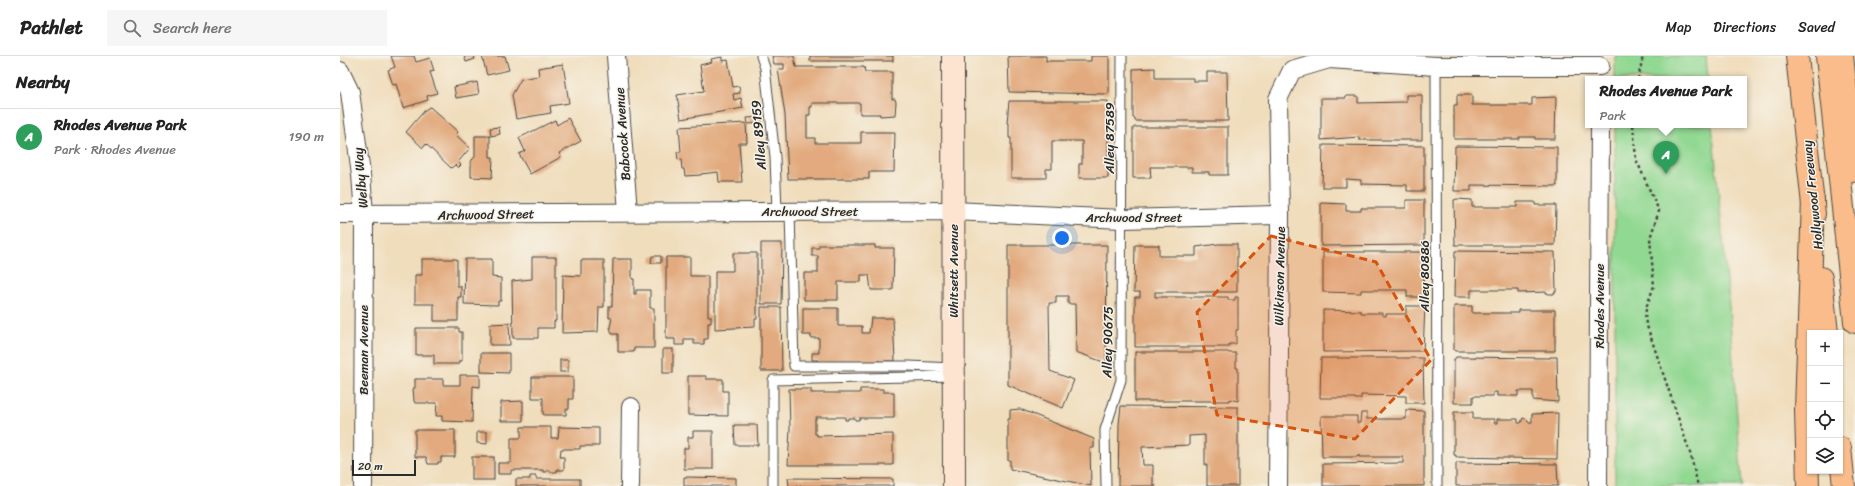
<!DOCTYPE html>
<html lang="en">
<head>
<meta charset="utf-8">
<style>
	body { margin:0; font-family:Sriracha,sans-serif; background:#f6f6f6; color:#222 }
	.controls { position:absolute; right:12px; bottom:12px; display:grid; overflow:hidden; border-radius:0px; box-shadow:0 1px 3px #0004 }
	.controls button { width:36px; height:36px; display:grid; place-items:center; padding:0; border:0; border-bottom:1px solid #e0e0e0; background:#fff; color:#222; font:20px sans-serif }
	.scale { position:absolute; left:12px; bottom:10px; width:64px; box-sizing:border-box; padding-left:4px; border:2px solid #2b2b2b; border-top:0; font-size:11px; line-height:14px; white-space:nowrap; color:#2b2b2b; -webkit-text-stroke:3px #f7f3e8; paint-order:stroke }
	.you { position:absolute; left:722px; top:182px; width:14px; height:14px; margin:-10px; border:3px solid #fff; border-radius:50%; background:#1a73e8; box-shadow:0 0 0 6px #1a73e833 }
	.badge { display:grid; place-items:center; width:26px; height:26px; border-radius:50%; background:#b45309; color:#fff; font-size:13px; font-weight:700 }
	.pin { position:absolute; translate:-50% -33px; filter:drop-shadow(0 1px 2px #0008) }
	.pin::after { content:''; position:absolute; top:21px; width:14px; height:12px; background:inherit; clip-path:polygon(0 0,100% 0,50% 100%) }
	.popup { position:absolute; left:1245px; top:20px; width:162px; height:52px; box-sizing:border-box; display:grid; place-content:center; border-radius:0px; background:#fff; filter:drop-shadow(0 1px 3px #0005); font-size:13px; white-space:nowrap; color:#767676 }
	.popup b { font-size:15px; color:#222 }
	.popup::after { content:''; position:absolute; left:50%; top:100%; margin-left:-8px; border:8px solid transparent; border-top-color:#fff }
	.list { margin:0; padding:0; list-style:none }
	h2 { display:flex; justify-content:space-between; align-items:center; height:52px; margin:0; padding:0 16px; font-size:17px }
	h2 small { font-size:13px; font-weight:400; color:#767676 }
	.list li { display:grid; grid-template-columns:26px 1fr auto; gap:12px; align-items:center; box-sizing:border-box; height:56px; padding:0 16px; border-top:1px solid #e0e0e0 }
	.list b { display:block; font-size:15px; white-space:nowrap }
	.list p { margin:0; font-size:13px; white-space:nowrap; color:#767676 }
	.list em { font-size:13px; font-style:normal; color:#767676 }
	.icon { flex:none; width:22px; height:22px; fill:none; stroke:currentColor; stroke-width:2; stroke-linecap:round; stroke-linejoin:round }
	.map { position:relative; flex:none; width:1515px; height:430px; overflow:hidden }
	header { display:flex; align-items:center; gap:24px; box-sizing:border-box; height:56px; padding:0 20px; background:#fff; border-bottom:1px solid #e0e0e0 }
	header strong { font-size:19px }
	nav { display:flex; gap:22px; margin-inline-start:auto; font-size:14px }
	.search { width:280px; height:36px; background:#f6f6f6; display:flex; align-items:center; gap:10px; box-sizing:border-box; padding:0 14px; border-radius:0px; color:#767676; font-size:15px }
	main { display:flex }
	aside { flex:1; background:#fff }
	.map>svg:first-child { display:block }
	.green { fill:#91d892; stroke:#5e825e }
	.building { fill:#e2aa7e }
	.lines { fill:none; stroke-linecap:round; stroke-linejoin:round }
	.service-casing { stroke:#494641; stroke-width:11 }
	.minor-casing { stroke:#494641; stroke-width:20 }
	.secondary-casing { stroke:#494641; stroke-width:24 }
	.motorway-casing { stroke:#494641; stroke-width:24 }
	.path { stroke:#494641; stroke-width:2.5; stroke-dasharray:3 3; stroke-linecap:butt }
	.service { stroke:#fff; stroke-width:9 }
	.minor { stroke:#fff; stroke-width:18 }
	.secondary { stroke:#fde4d0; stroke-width:22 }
	.motorway { stroke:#f9bc8a; stroke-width:22 }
	.marked { fill:#d5540f; fill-opacity:0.2; stroke:#d5540f; stroke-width:3; stroke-dasharray:8 5; stroke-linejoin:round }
	.labels { text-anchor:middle; stroke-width:3; stroke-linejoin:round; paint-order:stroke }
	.street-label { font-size:13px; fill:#2b2b2b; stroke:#f7f3e8 }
</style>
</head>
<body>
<header>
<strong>Pathlet</strong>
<div class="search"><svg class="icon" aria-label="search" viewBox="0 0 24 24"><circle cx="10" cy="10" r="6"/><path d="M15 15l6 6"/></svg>Search here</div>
<nav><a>Map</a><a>Directions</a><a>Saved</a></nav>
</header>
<main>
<aside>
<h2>Nearby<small></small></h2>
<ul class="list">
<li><span class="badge" style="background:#2e9e5b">A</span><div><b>Rhodes Avenue Park</b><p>Park · Rhodes Avenue</p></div><em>190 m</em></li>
</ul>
</aside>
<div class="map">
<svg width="1515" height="430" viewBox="0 0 1515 430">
	<rect width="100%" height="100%" fill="#f7f3e8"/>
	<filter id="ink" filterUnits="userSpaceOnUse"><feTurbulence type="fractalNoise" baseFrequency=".025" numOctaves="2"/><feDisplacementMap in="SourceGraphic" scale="8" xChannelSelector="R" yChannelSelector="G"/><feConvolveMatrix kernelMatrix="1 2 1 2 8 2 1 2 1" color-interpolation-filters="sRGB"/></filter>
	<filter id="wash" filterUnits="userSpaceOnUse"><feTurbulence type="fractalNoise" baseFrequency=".012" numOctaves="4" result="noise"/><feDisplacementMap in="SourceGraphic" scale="16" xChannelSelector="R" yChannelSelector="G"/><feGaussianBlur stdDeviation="0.9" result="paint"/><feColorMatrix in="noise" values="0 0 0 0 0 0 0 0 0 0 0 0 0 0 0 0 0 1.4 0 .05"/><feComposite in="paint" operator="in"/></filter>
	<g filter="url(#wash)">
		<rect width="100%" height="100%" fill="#f0ddbc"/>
		<g class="green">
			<polygon points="1275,0 1366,0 1368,23 1275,23"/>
			<polygon points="1275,69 1372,69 1388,236 1402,430 1275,430"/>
		</g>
		<g id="blocks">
			<g class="building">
				<polygon points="51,0 74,0 76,6 90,2 94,15 90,16 97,37 87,40 88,44 63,52 56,28 53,29 48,14 55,11"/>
				<polygon points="124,0 134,0 135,3 126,6"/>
				<polygon points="142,0 165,0 169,14 147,19"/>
				<polygon points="432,0 454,0 456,11 524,11 525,16 552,16 552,43 555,43 556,46 555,59 540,60 540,58 520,58 520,47 472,47 472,51 470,51 470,59 467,59 467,82 475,82 475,87 521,87 521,76 555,76 554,116 529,116 529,123 448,123 445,59 438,13 444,13 444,8 434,8"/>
				<rect x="470" y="0" width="83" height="5"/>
				<polygon points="668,0 706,0 706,5 751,5 751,0 769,0 769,36 768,38 669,36"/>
				<polygon points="382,1 382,5 388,4 393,31 399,30 400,37 393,38 394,44 401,42 403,52 341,63 337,39 364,35 360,9 372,6 371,3"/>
				<polygon points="223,8 229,47 210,50 211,57 176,63 172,39 181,23 199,20 198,12"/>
				<polygon points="815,12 815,22 853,22 853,25 867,25 867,16 887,16 888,65 795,65 795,62 793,62 793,13"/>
				<polygon points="137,26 139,38 116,42 114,31"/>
				<polygon points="1066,39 1082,39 1082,84 1019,84 1019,81 981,84 981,42 1006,42 1006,40 1018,40 1018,47 1066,46"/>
				<polygon points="1117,39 1132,39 1132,49 1192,49 1192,42 1216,41 1215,83 1195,83 1195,81 1179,81 1179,83 1114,83 1114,49 1117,49"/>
				<polygon points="669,45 768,45 768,122 739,122 739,108 742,108 742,85 712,85 712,113 706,113 706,122 671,122 671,82 669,82 669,67 667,67"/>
				<polygon points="90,51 118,76 116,79 130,92 118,106 121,109 118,112 115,109 111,112 86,88 83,92 66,76 86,53"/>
				<polygon points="421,61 422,67 408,68 407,62"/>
				<polygon points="228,62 241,85 219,97 221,101 190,118 179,98 185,95 179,82 215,64 217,69"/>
				<polygon points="406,67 407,87 399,87 402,126 379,126 378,116 361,118 361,119 345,120 344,113 342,113 341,103 338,104 337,96 341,96 339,71"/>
				<polygon points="159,71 160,78 151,80 150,72"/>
				<polygon points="795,71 888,71 888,119 869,119 869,116 852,116 852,111 810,111 811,122 793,122 793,72"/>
				<polygon points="135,80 150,80 150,101 153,101 152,122 131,121 131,105 135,101"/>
				<polygon points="983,89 1084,90 1084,135 1067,135 1067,129 1021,128 1021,124 1006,123 1006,131 982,131"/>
				<polygon points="1115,90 1217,91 1217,130 1131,129 1131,135 1114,135"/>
				<polygon points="1117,143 1132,144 1132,151 1177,151 1177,146 1195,146 1195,149 1216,149 1215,189 1115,189 1114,144"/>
				<polygon points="1066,144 1084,144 1084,189 981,190 981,147 1006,148 1006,155 1021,155 1021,152 1066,152"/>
				<polygon points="421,187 442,187 441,248 421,248"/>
				<polygon points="878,188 897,188 897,236 815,236 815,241 888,241 888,244 895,244 895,241 898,241 898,274 896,274 896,288 889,288 889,291 795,291 795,241 800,241 800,236 794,236 795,189 819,189 819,200 856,200 856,191"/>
				<polygon points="479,189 535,189 535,192 554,192 553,234 531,234 529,219 521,219 521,226 498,226 498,244 464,244 464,217 478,217 478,200 472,200 472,192 479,192"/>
				<polygon points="668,189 767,189 766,307 736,296 735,248 728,248 728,240 716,240 716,247 709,247 710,315 734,324 723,352 668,329"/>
				<polygon points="1115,195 1215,196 1216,236 1214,236 1214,238 1207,238 1207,236 1178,237 1178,234 1131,234 1131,241 1114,241"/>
				<polygon points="983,196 1083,196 1084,241 1067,241 1067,234 1021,234 1021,237 983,236"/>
				<polygon points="393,197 417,197 417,263 415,263 415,271 375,273 375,215 393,215"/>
				<polygon points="312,200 321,200 321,207 311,207"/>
				<polygon points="192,201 216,201 216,265 214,265 214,272 198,272 198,282 173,282 172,225 192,223"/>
				<polygon points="326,201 350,201 350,220 368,220 368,260 371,260 371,267 368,267 368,283 364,283 364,288 354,288 354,283 344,283 344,289 335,289 335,283 326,283"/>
				<polygon points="82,203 117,203 117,230 121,230 121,241 118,241 118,265 94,265 94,248 75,248 75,219 82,219"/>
				<polygon points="125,203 152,203 152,221 161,222 161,245 158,245 158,249 124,248"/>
				<polygon points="273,203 292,203 292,223 294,223 294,238 296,238 296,234 310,234 310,252 314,252 314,292 294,292 294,296 278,296 278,278 272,278 270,271 272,262 269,262 269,250 272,250"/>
				<polygon points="241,204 264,204 264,251 259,251 258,276 222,277 223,219 241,220"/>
				<polygon points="1066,250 1085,250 1083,295 983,296 983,254 1021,255 1021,257 1042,257 1042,260 1046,260 1046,258 1066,258"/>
				<polygon points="1114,250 1132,250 1132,257 1178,257 1178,254 1215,254 1215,295 1115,295 1114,294"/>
				<polygon points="421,251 441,251 442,315 421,315"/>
				<polygon points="463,252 498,252 498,270 522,270 522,277 529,277 531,262 553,262 555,305 545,305 545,308 540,308 540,305 536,305 536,307 478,307 478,304 472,304 472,297 479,297 479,282 471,282 471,279 463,279"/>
				<polygon points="169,267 170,289 150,289 150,268"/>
				<polygon points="76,272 119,272 119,276 122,276 122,305 119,305 119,308 94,308 94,299 76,299"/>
				<rect x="323" y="293" width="10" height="24"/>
				<polygon points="795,296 888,296 889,297 896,297 896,312 898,312 898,345 889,343 889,345 795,345"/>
				<polygon points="141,297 169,297 169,317 141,316"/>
				<polygon points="1116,301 1210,302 1210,301 1217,301 1218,346 1193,344 1193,335 1178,335 1178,340 1157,340 1157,336 1153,336 1153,340 1133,340 1133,347 1114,347 1114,304"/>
				<polygon points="981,302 1083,302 1084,347 1066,347 1066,340 1021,339 1021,343 1015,343 1015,342 980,342"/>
				<rect x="220" y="304" width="8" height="12"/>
				<polygon points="120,319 140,319 140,331 133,330 132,366 102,365 102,360 96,360 97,347 75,347 74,345 73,332 75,332 75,323 103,323 103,329 120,329"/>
				<polygon points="348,320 366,320 366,323 383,323 383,335 388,335 388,360 348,359"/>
				<polygon points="192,321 233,321 233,343 229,343 229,353 226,353 226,359 205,359 203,358 203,342 192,342"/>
				<polygon points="449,333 471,333 471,337 520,337 520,333 543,333 543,336 554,336 554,362 519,362 519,364 515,364 515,362 508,362 508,364 505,364 505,361 476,361 476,363 475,363 475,378 477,378 477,380 553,378 553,409 448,409 450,373"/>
				<polygon points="183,345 183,365 161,365 161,346"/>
				<polygon points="781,350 898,351 898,430 867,430 867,409 865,409 865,379 849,380 849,389 802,391 803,409 813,409 813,429 816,430 778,430 779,368"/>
				<polygon points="680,353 754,383 754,392 750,392 751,430 670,413 670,404 668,404 668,363 670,363 670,354"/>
				<polygon points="1066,354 1084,355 1084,430 983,430 983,408 1063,407 1063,401 1019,401 1019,399 1017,401 982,401 981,360 1017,360 1017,367 1020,367 1021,357 1027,357 1027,363 1066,363"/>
				<polygon points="1114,356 1133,356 1133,363 1154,363 1154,367 1157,367 1157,363 1178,363 1178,367 1181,367 1183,362 1188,364 1188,366 1192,366 1192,358 1218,357 1217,403 1116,401 1116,399 1114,399"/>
				<polygon points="394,369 417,369 418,389 395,389"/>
				<polygon points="181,371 211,371 211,382 218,382 219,371 259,372 259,390 240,390 240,393 221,393 220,401 224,401 224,414 217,414 217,416 210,416 210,414 207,414 207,416 203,416 203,414 171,414 171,418 158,418 158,407 171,407 171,382 181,382"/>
				<polygon points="75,374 115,374 115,401 101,401 101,406 98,406 98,408 88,408 86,401 75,401"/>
				<polygon points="353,375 373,375 373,413 344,413 344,392 348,392 348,381 353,381"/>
				<polygon points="137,376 147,376 147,388 137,387"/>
				<rect x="132" y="401" width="22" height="23"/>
				<polygon points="1116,407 1217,408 1218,430 1116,430"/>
				<polygon points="190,420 196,420 196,423 240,423 240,430 176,430 176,423 190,423"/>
				<polygon points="344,421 396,422 396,430 344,430"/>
				<polygon points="448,422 553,423 553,430 449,430"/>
			</g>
		</g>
	</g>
	<g filter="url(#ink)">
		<use href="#blocks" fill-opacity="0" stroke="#494641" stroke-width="1"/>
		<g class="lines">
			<defs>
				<g id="service">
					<polyline points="421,0 425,12 435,101 437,155"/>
					<polyline points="1096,10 1097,430"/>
					<polyline points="450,155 454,310 569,310 613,312"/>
					<polyline points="433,430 433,324 614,320"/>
					<polyline points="766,430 765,374 781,324 782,0"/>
				</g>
				<g id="minor">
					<polyline points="276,0 288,156"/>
					<polyline points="0,15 10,36 21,118 24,159 23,430"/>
					<polyline points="0,158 613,155 782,163 940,159"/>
					<polyline points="290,430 291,351"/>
					<polyline points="938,430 940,159 938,43 952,14 989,3 1096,10 1260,10"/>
					<polyline points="1258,430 1260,69"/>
				</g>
				<polyline id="secondary" points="613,0 614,430"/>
				<g id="motorway">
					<polyline points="1457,0 1474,158"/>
					<polyline points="1487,0 1515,266"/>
					<polyline points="1502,0 1515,115"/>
					<polyline points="1481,222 1487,277"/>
					<polyline points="1500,392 1504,430"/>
					<polyline points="1468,430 1466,354 1473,143"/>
				</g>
			</defs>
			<use href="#service" class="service-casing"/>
			<use href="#minor" class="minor-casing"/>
			<use href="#secondary" class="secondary-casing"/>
			<use href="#motorway" class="motorway-casing"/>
			<g class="path">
				<polyline points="1298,23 1303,0"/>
				<polyline points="1293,69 1296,103 1319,155 1310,182 1314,230 1306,252 1305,264 1351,400 1358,430"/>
			</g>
			<use href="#service" class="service"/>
			<use href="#minor" class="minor"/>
			<use href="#secondary" class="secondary"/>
			<use href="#motorway" class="motorway"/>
		</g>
	</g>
	<path class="marked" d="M931,180l105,26 55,98 -76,79 -138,-24 -20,-103z"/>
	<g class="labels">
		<g class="street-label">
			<text transform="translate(282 78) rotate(-94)" y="5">Babcock Avenue</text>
			<text transform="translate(418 79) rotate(-95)" y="5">Alley 89159</text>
			<text transform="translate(769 82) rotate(-90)" y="5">Alley 87589</text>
			<text transform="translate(20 122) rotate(-95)" y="5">Welby Way</text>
			<text transform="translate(1472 139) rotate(-96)" y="5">Hollywood Freeway</text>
			<text x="470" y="160">Archwood Street</text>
			<text transform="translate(146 158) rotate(-1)" y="5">Archwood Street</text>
			<text x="794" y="166">Archwood Street</text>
			<text transform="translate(613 215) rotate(-90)" y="5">Whitsett Avenue</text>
			<text transform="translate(939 220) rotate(-89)" y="5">Wilkinson Avenue</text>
			<text transform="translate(1084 220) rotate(-90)" y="5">Alley 80886</text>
			<text transform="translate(1259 250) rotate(-90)" y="5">Rhodes Avenue</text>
			<text transform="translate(767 286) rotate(-89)" y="5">Alley 90675</text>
			<text transform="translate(23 294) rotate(-90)" y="5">Beeman Avenue</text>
		</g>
	</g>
</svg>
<div class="controls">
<button>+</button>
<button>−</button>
<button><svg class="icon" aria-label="locate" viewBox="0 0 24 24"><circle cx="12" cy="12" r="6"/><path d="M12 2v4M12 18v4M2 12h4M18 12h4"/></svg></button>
<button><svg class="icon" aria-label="layers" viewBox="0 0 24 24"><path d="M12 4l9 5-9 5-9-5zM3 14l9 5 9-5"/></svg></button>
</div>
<div class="scale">20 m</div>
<div class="you"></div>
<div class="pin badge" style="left:1326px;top:118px;background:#2e9e5b">A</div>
<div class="popup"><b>Rhodes Avenue Park</b>Park</div>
</div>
</main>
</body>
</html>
